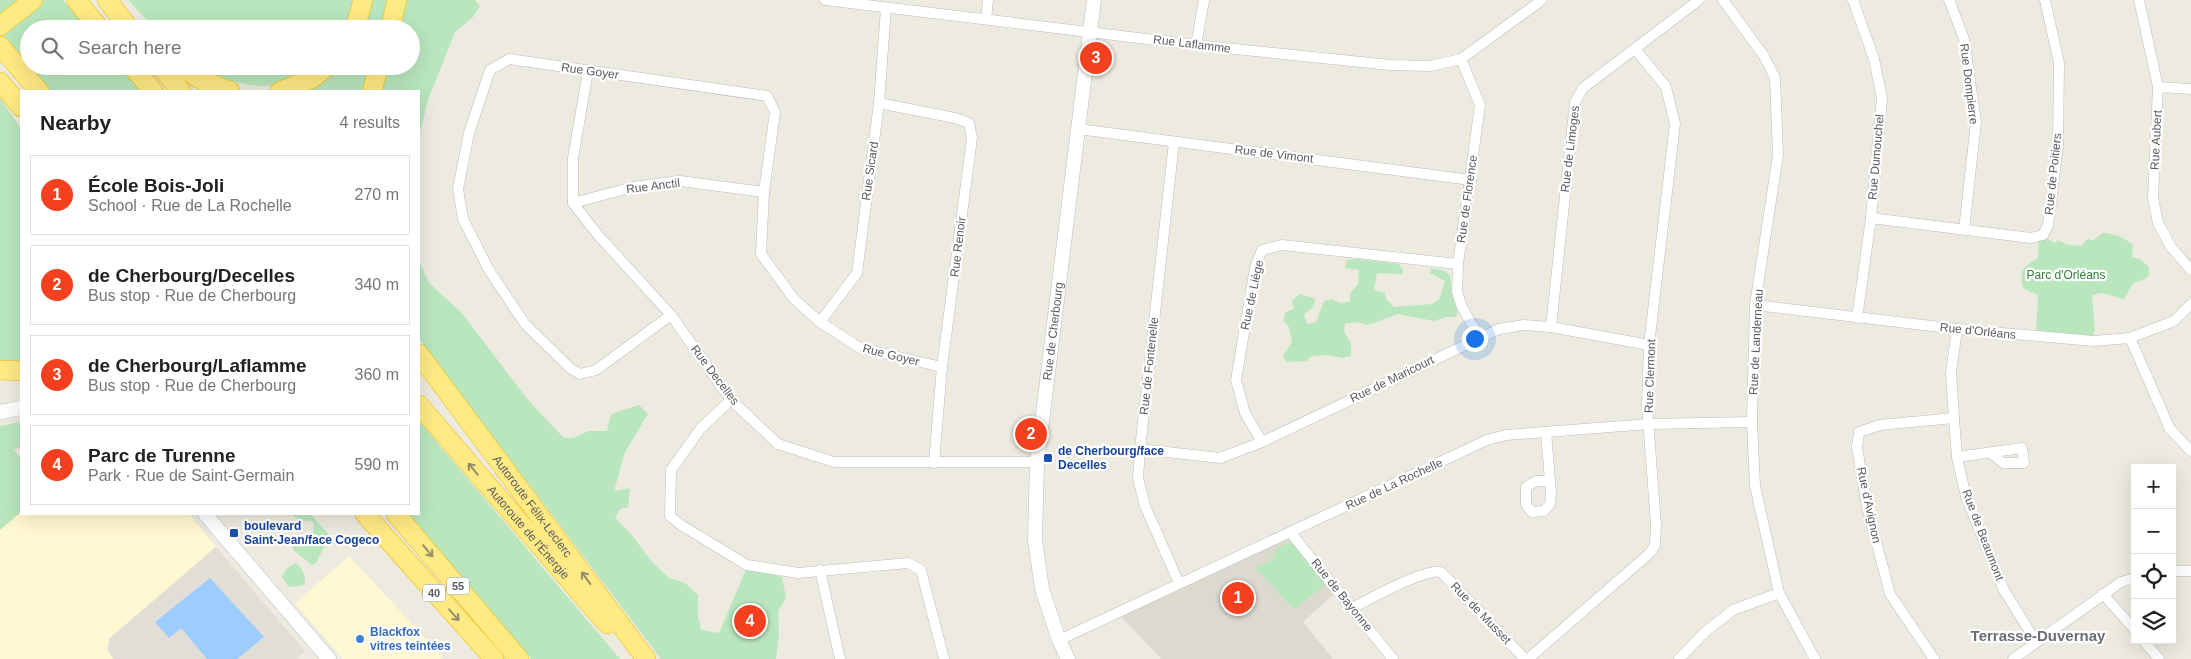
<!DOCTYPE html>
<html lang="en">
<head>
<meta charset="utf-8">
<style>
	body { margin:0; font-family:Helvetica,sans-serif; background:#f2f2f2; color:#222 }
	.controls { position:absolute; right:15px; bottom:15px; display:grid; overflow:hidden; border-radius:0px; box-shadow:0 5px 20px #0002 }
	.controls button { width:45px; height:45px; display:grid; place-items:center; padding:0; border:0; border-bottom:1px solid #e0e0e0; background:#fff; color:#222; font:25px sans-serif }
	.you { position:absolute; left:1474px; top:338px; width:18px; height:18px; margin:-12px; border:4px solid #fff; border-radius:50%; background:#1a73e8; box-shadow:0 0 0 8px #1a73e833 }
	.badge { display:grid; place-items:center; width:32px; height:32px; border-radius:50%; background:#f3411f; color:#fff; font-size:16px; font-weight:700 }
	.pin { position:absolute; translate:-50% -50%; border:2px solid #fff; box-shadow:0 1px 5px #0006 }
	.list { margin:0; padding:0; list-style:none }
	h2 { display:flex; justify-content:space-between; align-items:center; height:65px; margin:0; padding:0 20px; font-size:21px }
	h2 small { font-size:16px; font-weight:400; color:#767676 }
	.list li { display:grid; grid-template-columns:32px 1fr auto; gap:15px; align-items:center; box-sizing:border-box; height:80px; margin:0 10px 10px; padding:0 10px; border:1px solid #e0e0e0; border-radius:0px }
	.list b { display:block; font-size:19px; white-space:nowrap }
	.list p { margin:0; font-size:16px; white-space:nowrap; color:#767676 }
	.list em { font-size:16px; font-style:normal; color:#767676 }
	.icon { flex:none; width:28px; height:28px; fill:none; stroke:currentColor; stroke-width:2; stroke-linecap:round; stroke-linejoin:round }
	.map { position:relative; flex:none; width:2191px; height:659px; overflow:hidden }
	.search { position:absolute; background:#fff; box-shadow:0 5px 20px #0002; left:20px; top:20px; width:400px; height:55px; display:flex; align-items:center; gap:12px; box-sizing:border-box; padding:0 18px; border-radius:28px; color:#767676; font-size:19px }
	.panel { position:absolute; background:#fff; box-shadow:0 5px 20px #0002; left:20px; top:90px; width:400px; height:425px; border-radius:0px }
	.map>svg:first-child { display:block }
	.commercial { fill:#fff8d2 }
	.industrial { fill:#e0ded7 }
	.education { fill:#dcdace }
	.green { fill:#b9e6bd }
	.water { fill:#9dccff }
	.lines { fill:none; stroke-linecap:round; stroke-linejoin:round }
	.street-casing { stroke:#babcc2; stroke-width:11 }
	.secondary-casing { stroke:#babdc5; stroke-width:15 }
	.highway-casing { stroke:#ecb600; stroke-width:20 }
	.street { stroke:#fff; stroke-width:10 }
	.secondary { stroke:#fff; stroke-width:14 }
	.highway { stroke:#ffea84; stroke-width:19 }
	.oneway { stroke:#928e6e }
	.transit-dot { fill:#1a4fb4; stroke:#fff; stroke-width:2 }
	.shop-dot { fill:#3f7fe0; stroke:#fff; stroke-width:2 }
	.labels { text-anchor:middle; stroke-width:4.5; stroke-linejoin:round; paint-order:stroke }
	.shield { fill:#fff; stroke:#8a8d91; stroke-width:1 }
	.shield-label { font-size:11px; font-weight:bold; fill:#585c62 }
	.street-label { font-size:12px; fill:#585c62; stroke:#fff }
	.park-label { font-size:12px; fill:#2e833a; stroke:#fff }
	.transit-label { font-size:12px; font-weight:bold; fill:#164399; stroke:#fff; text-anchor:start }
	.shop-label { font-size:12px; font-weight:bold; fill:#366cbe; stroke:#fff; text-anchor:start }
	.quarter-label { font-size:15px; font-weight:bold; fill:#696e74; stroke:#fff }
</style>
</head>
<body>
<div class="map">
<svg width="2191" height="659" viewBox="0 0 2191 659">
	<rect width="100%" height="100%" fill="#edebdf"/>
	<g class="commercial">
		<polygon points="21,505 21,514 189,514 216,547 110,638 109,653 114,659 0,659 0,523"/>
		<polygon points="349,556 443,657 440,659 343,659 295,603"/>
	</g>
	<polygon class="industrial" points="216,547 305,651 296,659 114,659 107,650 110,638"/>
	<polygon class="education" points="1290,532 1335,593 1303,622 1333,659 1161,659 1117,612"/>
	<g class="green">
		<polygon points="0,0 63,0 87,29 29,29 29,66 0,32"/>
		<polygon points="128,0 356,0 356,4 345,29 155,29"/>
		<polygon points="369,0 391,0 383,29 361,29"/>
		<polygon points="406,0 475,0 480,6 473,17 455,32 428,100 419,136 419,91 381,91 388,66 411,66 411,29 399,29"/>
		<polygon points="29,66 119,66 140,91 50,91"/>
		<path d="M198,66h115c-7,5 -14,12 -22,15 -30,12 -67,0 -93,-15z"/>
		<polygon points="335,66 372,66 364,91 295,91"/>
		<polygon points="0,98 21,129 21,361 0,360"/>
		<path d="M2103,233c10,0 23,5 30,12l-1,12 8,2 9,8v8l-4,4 -12,4 -9,16 -22,-6 -10,2 3,37h-2l1,9 -58,-4 2,-42 -15,-7c-4,-20 0,-20 15,-30l1,-22 4,-1 11,8 4,-3 10,5 13,1 6,-7 6,1z"/>
		<polygon points="1357,259 1399,264 1403,270 1403,274 1377,273 1374,290 1385,293 1386,299 1394,307 1432,304 1439,300 1445,281 1430,273 1431,268 1445,271 1450,275 1452,295 1458,313 1455,317 1446,317 1434,321 1398,314 1368,325 1357,322 1345,324 1344,331 1351,344 1351,356 1343,358 1327,355 1312,356 1306,361 1286,362 1283,356 1292,342 1289,327 1283,320 1286,312 1294,309 1292,301 1300,294 1316,299 1312,308 1304,314 1307,324 1316,322 1324,301 1332,299 1340,303 1350,302 1350,294 1358,284 1359,270 1345,268 1347,260"/>
		<polygon points="419,261 429,283 461,312 528,400 564,438 573,438 588,431 607,431 611,414 639,405 648,414 625,452 614,491 630,488 628,507 620,509 615,518 631,534 652,562 669,578 685,583 698,595 698,616 701,630 719,633 748,565 776,569 776,576 782,577 786,598 778,611 779,635 776,659 661,659 419,339"/>
		<polygon points="419,421 620,659 531,659 408,514 419,514"/>
		<polygon points="21,422 21,446 14,450 21,459 21,512 0,530 0,426"/>
		<polygon points="291,514 310,514 338,544 325,545 316,563 312,565 293,550 293,541 296,537 305,539 312,536 314,526 312,521 299,520"/>
		<path d="M1293,541l32,44 -29,23h-3l-38,-40c10,-5 20,-8 21,-20z"/>
		<path d="M295,563c7,3 12,15 9,22l-15,2 -7,-10 4,-8z"/>
	</g>
	<polygon class="water" points="210,578 264,637 237,659 207,659 181,628 169,638 155,622"/>
	<g class="lines">
		<defs>
			<g id="street">
				<polyline points="825,0 1196,45 1390,65 1430,66 1461,59 1542,0"/>
				<polyline points="1723,0 1764,56 1775,78 1778,155 1755,305 1752,422 1755,486 1779,593 1815,659"/>
				<polyline points="1853,0 1874,59 1882,98 1871,218 1857,318"/>
				<polyline points="1949,0 1964,39 1976,122 1964,230"/>
				<polyline points="2139,0 2158,87 2153,198 2158,223 2171,247 2191,270"/>
				<polyline points="986,19 988,0"/>
				<polyline points="1196,45 1204,0"/>
				<polyline points="1461,59 1480,105 1458,264 1457,292 1462,307 1479,337"/>
				<polyline points="588,71 573,158 573,203 598,235 671,315 731,400 778,444 834,462 1037,462"/>
				<polyline points="2158,87 2191,89"/>
				<polyline points="879,103 955,118 969,123 972,138 942,367 934,463"/>
				<polyline points="1078,129 1471,180"/>
				<polyline points="1174,142 1140,449 1138,478 1145,506 1179,583"/>
				<polyline points="573,203 633,187 680,181 764,192"/>
				<polyline points="1871,218 2031,238 2043,235 2048,225 2058,146 2059,63 2045,0"/>
				<polyline points="1755,305 1957,329 2094,341 2130,338 2174,321 2191,304"/>
				<polyline points="671,315 596,370 580,374 571,369 525,324 489,270 463,219 458,189 469,133 490,70 509,59 767,96 775,112 764,192 761,254 794,299 820,322 860,348 942,367"/>
				<polyline points="820,322 857,273 879,103 886,8"/>
				<polyline points="1551,327 1575,102 1583,88 1699,0"/>
				<polyline points="1957,329 1951,373 1954,418 1957,457 1966,497 2004,590 2036,642"/>
				<polyline points="2130,338 2170,429 2191,451"/>
				<polyline points="731,400 701,428 671,470 670,516 681,525 747,565 798,573 908,563 921,570 944,659"/>
				<polyline points="1546,432 1551,493 1550,504 1544,511 1532,512 1526,505 1526,487 1536,481 1549,481"/>
				<polyline points="1262,442 1245,413 1236,380 1255,268 1262,250 1282,245 1458,264"/>
				<polyline points="1140,449 1220,458 1262,442 1499,329 1524,325 1551,327 1649,345"/>
				<polyline points="1957,457 2022,448 2024,463 2003,463 1991,453"/>
				<polyline points="1290,532 1393,659"/>
				<polyline points="820,570 840,659"/>
				<polyline points="2172,571 2191,571"/>
				<polyline points="2103,594 2135,630"/>
				<path d="M1352,608c18,-9 73,-40 89,-36l84,87"/>
				<polyline points="1059,640 1487,440 1506,435 1649,424 1752,422"/>
				<polyline points="2143,640 2159,659"/>
				<polyline points="1528,659 1650,553 1655,545 1656,525 1647,406 1649,345 1675,124 1666,87 1635,49"/>
				<polyline points="1679,659 1705,632 1733,610 1779,593"/>
				<polyline points="1934,659 1890,594 1867,507 1857,447 1859,432 1880,425 1954,418"/>
				<polyline points="2013,659 2121,582 2135,578"/>
			</g>
			<g id="secondary">
				<polyline points="0,412 21,408"/>
				<polyline points="205,514 329,659"/>
				<path id="s1" d="M1068,659l-9,-19 -17,-51 -7,-49 2,-78 57,-462"/>
			</g>
			<g id="highway">
				<polyline points="76,0 100,29"/>
				<polyline points="107,0 130,29"/>
				<polyline points="0,26 33,0"/>
				<polyline points="355,29 363,0"/>
				<polyline points="390,29 397,0"/>
				<polyline points="0,46 39,91"/>
				<polyline points="132,66 153,91"/>
				<polyline points="160,66 181,91"/>
				<polyline points="179,66 203,81 230,91"/>
				<polyline points="0,82 21,107"/>
				<polyline points="280,91 311,79 328,66"/>
				<polyline points="372,91 379,66"/>
				<path id="s2" d="M419,354l227,305"/>
				<polyline points="0,370 21,371"/>
				<path id="s3" d="M419,405l188,219"/>
				<polyline points="365,514 494,659"/>
				<polyline points="396,514 519,659"/>
			</g>
		</defs>
		<use href="#street" class="street-casing"/>
		<use href="#secondary" class="secondary-casing"/>
		<use href="#highway" class="highway-casing"/>
		<use href="#street" class="street"/>
		<use href="#secondary" class="secondary"/>
		<use href="#highway" class="highway"/>
	</g>
	<defs><path id="oneway-shaft" d="M-6 0H5M1.5-3L5.5 0L1.5 3" fill="none" stroke-width="1.6" stroke-linecap="round" stroke-linejoin="round" transform="scale(1.25)"/></defs>
	<g class="oneway">
		<use href="#oneway-shaft" transform="translate(473 469) rotate(-130)"/>
		<use href="#oneway-shaft" transform="translate(428 551) rotate(50)"/>
		<use href="#oneway-shaft" transform="translate(586 578) rotate(-126)"/>
		<use href="#oneway-shaft" transform="translate(454 615) rotate(48)"/>
	</g>
	<g class="transit-dot">
		<rect x="1043" y="453" width="10" height="10" rx="2.5"/>
		<rect x="229" y="528" width="10" height="10" rx="2.5"/>
	</g>
	<circle class="shop-dot" cx="360" cy="639" r="5"/>
	<g class="labels">
		<g class="shield">
			<rect x="447" y="577.5" width="22" height="17" rx="4"/>
			<rect x="423" y="584.5" width="22" height="17" rx="4"/>
		</g>
		<g class="shield-label">
			<text x="458" y="590">55</text>
			<text x="434" y="597">40</text>
		</g>
		<g class="street-label">
			<text transform="translate(1192 44) rotate(7)" y="4">Rue Laflamme</text>
			<text transform="translate(590 71) rotate(8)" y="4">Rue Goyer</text>
			<text transform="translate(1969 84) rotate(83)" y="4">Rue Dompierre</text>
			<text transform="translate(2156 140) rotate(-87)" y="4">Rue Aubert</text>
			<text transform="translate(1570 149) rotate(-83)" y="4">Rue de Limoges</text>
			<text transform="translate(1274 154) rotate(7)" y="4">Rue de Vimont</text>
			<text transform="translate(1876 157) rotate(-85)" y="4">Rue Dumouchel</text>
			<text transform="translate(870 171) rotate(-82)" y="4">Rue Sicard</text>
			<text transform="translate(2053 174) rotate(-84)" y="4">Rue de Poitiers</text>
			<text transform="translate(653 186) rotate(-7)" y="4">Rue Anctil</text>
			<text transform="translate(1467 199) rotate(-82)" y="4">Rue de Florence</text>
			<text transform="translate(958 247) rotate(-83)" y="4">Rue Renoir</text>
			<text transform="translate(1252 295) rotate(-78)" y="4">Rue de Liège</text>
			<text dy="4" stroke="none"><textPath href="#s1" startOffset="334">Rue de Cherbourg</textPath></text>
			<text transform="translate(1978 331) rotate(6)" y="4">Rue d'Orléans</text>
			<text transform="translate(1756 342) rotate(-87)" y="4">Rue de Landerneau</text>
			<text transform="translate(891 355) rotate(14)" y="4">Rue Goyer</text>
			<text transform="translate(1149 366) rotate(-84)" y="4">Rue de Fontenelle</text>
			<text transform="translate(715 375) rotate(53)" y="4">Rue Decelles</text>
			<text transform="translate(1650 376) rotate(-88)" y="4">Rue Clermont</text>
			<text transform="translate(1392 379) rotate(-26)" y="4">Rue de Maricourt</text>
			<text transform="translate(1394 484) rotate(-25)" y="4">Rue de La Rochelle</text>
			<text transform="translate(1869 505) rotate(78)" y="4">Rue d'Avignon</text>
			<text dy="4" stroke="none"><textPath href="#s2" startOffset="190">Autoroute Félix-Leclerc</textPath></text>
			<text dy="4" stroke="none"><textPath href="#s3" startOffset="168">Autoroute de l'Énergie</textPath></text>
			<text transform="translate(1983 535) rotate(69)" y="4">Rue de Beaumont</text>
			<text transform="translate(1342 595) rotate(51)" y="4">Rue de Bayonne</text>
			<text transform="translate(1481 613) rotate(46)" y="4">Rue de Musset</text>
		</g>
		<g class="park-label">
			<text x="2066" y="279">Parc d'Orléans</text>
		</g>
		<g class="transit-label">
			<text x="1058" y="455">de Cherbourg/face<tspan x="1058" dy="14">Decelles</tspan></text>
			<text x="244" y="530">boulevard<tspan x="244" dy="14">Saint-Jean/face Cogeco</tspan></text>
		</g>
		<g class="shop-label">
			<text x="370" y="636">Blackfox<tspan x="370" dy="14">vitres teintées</tspan></text>
		</g>
		<g class="quarter-label">
			<text x="2038" y="641">Terrasse-Duvernay</text>
		</g>
	</g>
</svg>
<div class="controls">
<button>+</button>
<button>−</button>
<button><svg class="icon" aria-label="locate" viewBox="0 0 24 24"><circle cx="12" cy="12" r="6"/><path d="M12 2v4M12 18v4M2 12h4M18 12h4"/></svg></button>
<button><svg class="icon" aria-label="layers" viewBox="0 0 24 24"><path d="M12 4l9 5-9 5-9-5zM3 14l9 5 9-5"/></svg></button>
</div>
<div class="you"></div>
<div class="pin badge" style="left:1238px;top:598px">1</div>
<div class="pin badge" style="left:1031px;top:434px">2</div>
<div class="pin badge" style="left:1096px;top:58px">3</div>
<div class="pin badge" style="left:750px;top:621px">4</div>
<div class="search"><svg class="icon" aria-label="search" viewBox="0 0 24 24"><circle cx="10" cy="10" r="6"/><path d="M15 15l6 6"/></svg>Search here</div>
<section class="panel">
<h2>Nearby<small>4 results</small></h2>
<ul class="list">
<li><span class="badge">1</span><div><b>École Bois-Joli</b><p>School · Rue de La Rochelle</p></div><em>270 m</em></li>
<li><span class="badge">2</span><div><b>de Cherbourg/Decelles</b><p>Bus stop · Rue de Cherbourg</p></div><em>340 m</em></li>
<li><span class="badge">3</span><div><b>de Cherbourg/Laflamme</b><p>Bus stop · Rue de Cherbourg</p></div><em>360 m</em></li>
<li><span class="badge">4</span><div><b>Parc de Turenne</b><p>Park · Rue de Saint-Germain</p></div><em>590 m</em></li>
</ul>
</section>
</div>
</body>
</html>
